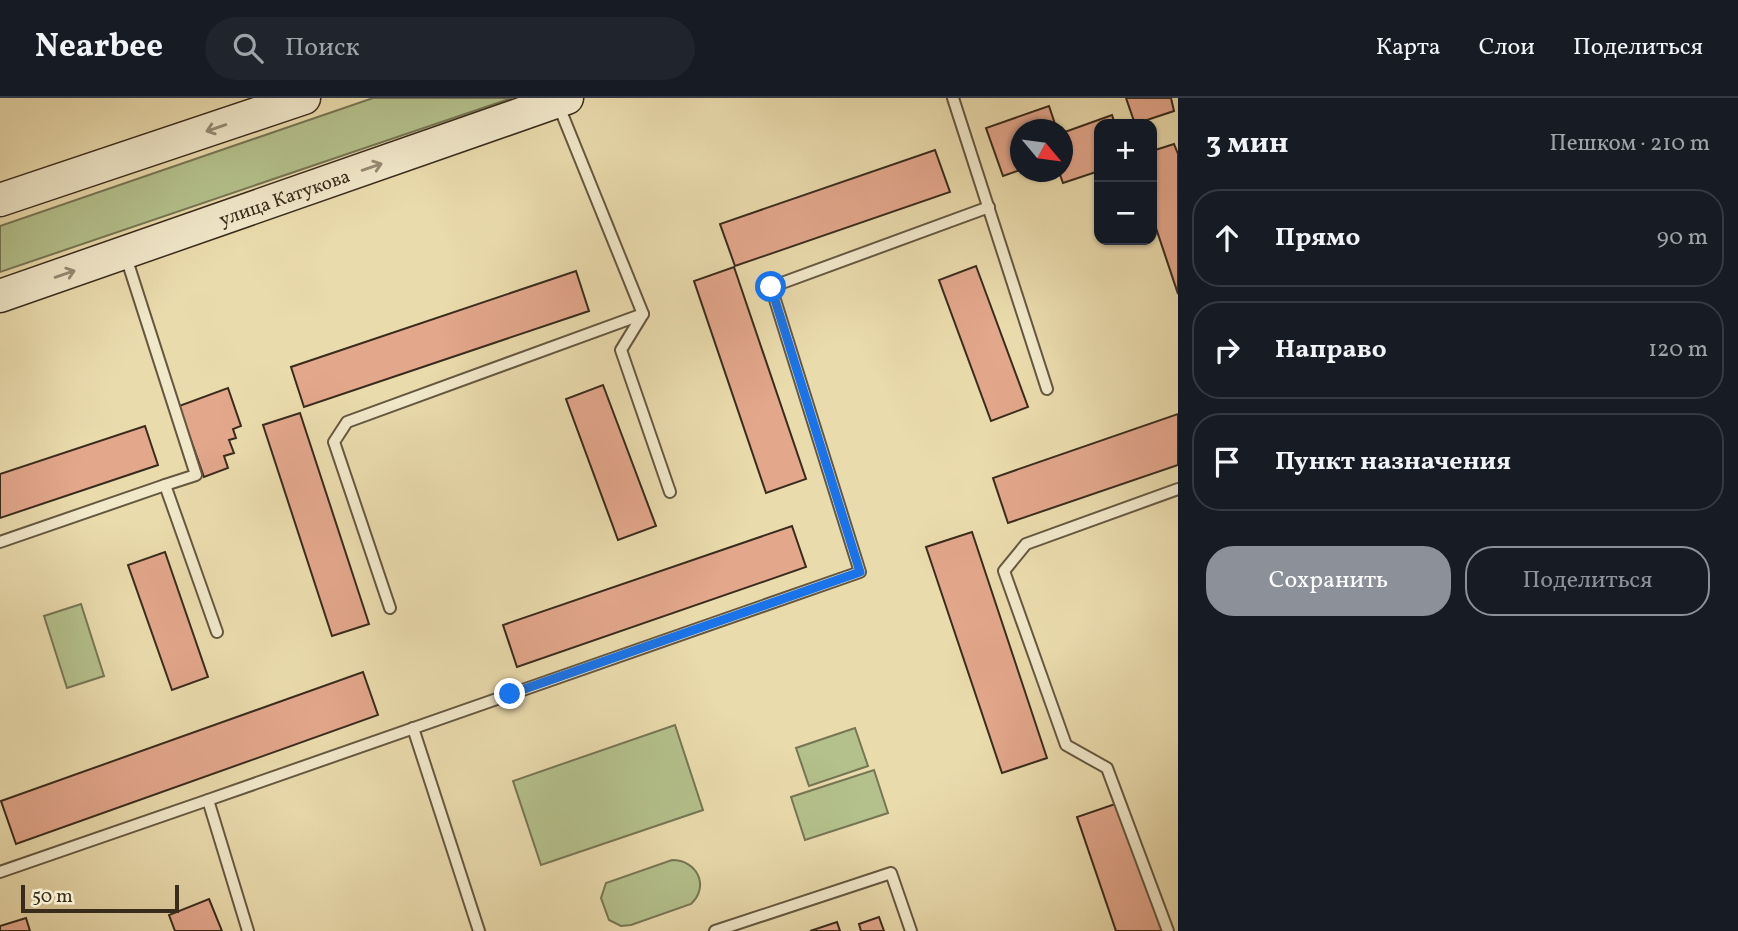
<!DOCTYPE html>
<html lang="ru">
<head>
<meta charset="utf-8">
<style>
	body { margin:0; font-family:Vollkorn,serif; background:#20242c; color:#f1f3f6 }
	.controls { position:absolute; right:21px; top:21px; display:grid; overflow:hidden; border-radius:14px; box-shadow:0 2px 5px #0004 }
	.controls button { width:63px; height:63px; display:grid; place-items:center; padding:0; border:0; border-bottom:2px solid #363941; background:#171b24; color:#f1f3f6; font:35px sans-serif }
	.compass { position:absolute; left:1010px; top:21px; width:63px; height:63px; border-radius:50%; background:#171b24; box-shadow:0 2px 5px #0004; rotate:119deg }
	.scale { position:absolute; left:21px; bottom:18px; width:158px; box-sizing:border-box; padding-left:7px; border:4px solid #392c1c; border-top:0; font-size:19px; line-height:24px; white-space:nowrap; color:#392c1c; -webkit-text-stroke:5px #f1e8ca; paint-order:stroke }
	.stop { position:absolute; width:21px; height:21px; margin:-16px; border:5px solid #1a73e8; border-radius:50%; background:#fff }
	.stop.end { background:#1a73e8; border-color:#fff; box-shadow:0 2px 7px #0008 }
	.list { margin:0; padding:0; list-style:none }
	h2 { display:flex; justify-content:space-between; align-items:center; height:91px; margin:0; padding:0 28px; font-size:30px }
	h2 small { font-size:23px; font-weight:400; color:#9ea1a6 }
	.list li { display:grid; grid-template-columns:46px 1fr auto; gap:21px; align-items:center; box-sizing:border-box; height:98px; margin:0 14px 14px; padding:0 14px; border:2px solid #363941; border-radius:28px }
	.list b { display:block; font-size:26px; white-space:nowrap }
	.list em { font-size:23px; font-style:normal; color:#9ea1a6 }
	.actions { display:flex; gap:14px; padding:21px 28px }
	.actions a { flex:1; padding:16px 0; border:2px solid #8c9099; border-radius:28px; text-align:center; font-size:24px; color:#8c9099 }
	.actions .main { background:#8c9099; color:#fff }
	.icon { flex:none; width:38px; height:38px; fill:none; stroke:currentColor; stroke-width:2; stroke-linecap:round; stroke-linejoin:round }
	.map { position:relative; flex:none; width:1178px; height:833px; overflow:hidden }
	header { display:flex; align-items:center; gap:42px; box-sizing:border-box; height:98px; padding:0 35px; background:#171b24; border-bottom:2px solid #363941 }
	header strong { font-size:33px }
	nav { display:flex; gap:38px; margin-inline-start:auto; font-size:24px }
	.search { width:490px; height:63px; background:#20242c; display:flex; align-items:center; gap:18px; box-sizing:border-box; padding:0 24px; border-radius:38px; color:#9ea1a6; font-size:26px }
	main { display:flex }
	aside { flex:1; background:#171b24 }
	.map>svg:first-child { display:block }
	.green { fill:#b4c18c; stroke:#767654; stroke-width:2 }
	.building { fill:#e3a78c; stroke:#392c1c; stroke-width:2 }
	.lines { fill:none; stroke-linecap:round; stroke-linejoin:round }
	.lane-casing { stroke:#655840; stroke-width:14 }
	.secondary-casing { stroke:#392c1c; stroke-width:35 }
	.lane { stroke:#f1e8ca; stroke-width:10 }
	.secondary { stroke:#f1e8ca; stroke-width:32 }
	.oneway { stroke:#958a73 }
	.route { stroke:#1a73e8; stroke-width:9 }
	.labels { text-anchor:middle; stroke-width:5; stroke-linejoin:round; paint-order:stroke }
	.street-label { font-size:19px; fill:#392c1c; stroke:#f1e8ca }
</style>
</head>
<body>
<header>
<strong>Nearbee</strong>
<div class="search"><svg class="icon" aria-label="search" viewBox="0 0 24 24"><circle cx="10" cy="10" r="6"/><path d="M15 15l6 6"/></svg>Поиск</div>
<nav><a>Карта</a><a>Слои</a><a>Поделиться</a></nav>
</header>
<main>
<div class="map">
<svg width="1178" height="833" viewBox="0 0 1178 833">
	<rect width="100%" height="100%" fill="#eadbad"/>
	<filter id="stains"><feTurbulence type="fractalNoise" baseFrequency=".00286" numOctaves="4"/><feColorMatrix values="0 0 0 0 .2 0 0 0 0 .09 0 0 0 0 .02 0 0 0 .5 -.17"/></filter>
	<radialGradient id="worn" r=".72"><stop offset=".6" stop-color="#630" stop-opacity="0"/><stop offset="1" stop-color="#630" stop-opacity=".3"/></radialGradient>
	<g class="green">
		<polygon points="373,0 512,0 0,174 0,128"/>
		<polygon points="81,506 104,578 67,590 44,518"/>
		<polygon points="675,627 703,712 541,767 513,683"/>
		<polygon points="855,630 868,668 809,688 796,650"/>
		<polygon points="874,672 888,715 805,742 791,699"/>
		<path d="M672,762c25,0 38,26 19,44l-60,21 -10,1 -12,-6 -8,-22 5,-15z"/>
	</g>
	<g class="building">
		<polygon points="1126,0 1171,0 1174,13 1135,26"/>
		<polygon points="1049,8 1057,32 1020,32 1020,72 1003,78 986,30"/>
		<polygon points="1112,17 1115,26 1099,26 1099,73 1063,85 1059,74 1062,74 1062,35"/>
		<polygon points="1174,46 1178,56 1178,196 1152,118 1152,53"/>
		<polygon points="935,52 950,94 735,168 720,126"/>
		<polygon points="976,168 1028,309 991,323 939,182"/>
		<polygon points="734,169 806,381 766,395 694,183"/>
		<polygon points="576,173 589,213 304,309 291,269"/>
		<polygon points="603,287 656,428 618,442 566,301"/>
		<polygon points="228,290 241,328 233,331 236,340 229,342 234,355 224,358 228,370 204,379 179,308"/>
		<polygon points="300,315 369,526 332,538 263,327"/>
		<polygon points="1178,316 1178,367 1008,425 993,380"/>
		<polygon points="145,328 158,367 0,420 0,376"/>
		<polygon points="792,428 806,469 517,569 503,527"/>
		<polygon points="972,434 1047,660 1002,675 926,449"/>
		<polygon points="165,454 208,579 172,592 128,467"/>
		<polygon points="363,574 378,617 16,746 1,703"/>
		<polygon points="1118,705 1162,833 1116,833 1077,719"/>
		<polygon points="209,801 222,833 175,833 169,817"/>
		<polygon points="879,819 884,833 861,833 859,826"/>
		<polygon points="26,820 30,833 0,833 0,828"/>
		<polygon points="837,824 840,833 810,833"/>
	</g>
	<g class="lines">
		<defs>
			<g id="lane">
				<polyline points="953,0 1047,291"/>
				<polyline points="558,6 643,216 621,252 670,394"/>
				<polyline points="126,159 196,377 165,387 217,534"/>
				<polyline points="0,444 165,387"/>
				<polyline points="390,510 334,344 347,324 643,216"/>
				<polyline points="413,630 479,833"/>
				<polyline points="208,702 860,474 771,189 989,109"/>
				<polyline points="0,774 208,702 248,833"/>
				<polyline points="715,833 891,775 911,833"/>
				<polyline points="1168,833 1107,670 1066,647 1004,473 1026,446 1178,391"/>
			</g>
			<g id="secondary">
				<polyline points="0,102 304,0"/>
				<path id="s1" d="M0,198l567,-198"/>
			</g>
		</defs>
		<use href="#lane" class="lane-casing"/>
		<use href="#secondary" class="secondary-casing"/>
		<use href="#lane" class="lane"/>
		<use href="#secondary" class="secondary"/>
	</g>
	<defs><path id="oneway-shaft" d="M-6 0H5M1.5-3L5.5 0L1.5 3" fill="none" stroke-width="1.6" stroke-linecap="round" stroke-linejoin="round" transform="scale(1.75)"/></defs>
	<g class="oneway">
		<use href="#oneway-shaft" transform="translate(216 30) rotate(161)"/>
		<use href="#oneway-shaft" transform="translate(372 69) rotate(-19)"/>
		<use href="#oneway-shaft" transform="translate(65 176) rotate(-19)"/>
	</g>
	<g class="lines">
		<polyline class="route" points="510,596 860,474 771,189"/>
	</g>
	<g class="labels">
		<g class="street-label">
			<text dy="7" stroke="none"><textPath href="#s1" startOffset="301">улица Катукова</textPath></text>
		</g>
	</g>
	<rect width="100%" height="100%" filter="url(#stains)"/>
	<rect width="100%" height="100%" fill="url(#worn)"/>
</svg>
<div class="controls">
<button>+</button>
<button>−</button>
</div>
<svg class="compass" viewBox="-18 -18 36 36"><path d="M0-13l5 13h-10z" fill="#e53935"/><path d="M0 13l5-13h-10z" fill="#9ea1a6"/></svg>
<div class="scale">50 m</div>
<div class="stop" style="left:771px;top:189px"></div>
<div class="stop end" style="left:510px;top:596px"></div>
</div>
<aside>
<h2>3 мин<small>Пешком · 210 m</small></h2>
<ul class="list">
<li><svg class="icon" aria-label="ahead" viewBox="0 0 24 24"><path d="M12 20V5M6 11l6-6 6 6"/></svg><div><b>Прямо</b></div><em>90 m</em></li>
<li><svg class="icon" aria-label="right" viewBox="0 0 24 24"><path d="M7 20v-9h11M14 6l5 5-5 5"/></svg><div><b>Направо</b></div><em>120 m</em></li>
<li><svg class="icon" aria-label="arrive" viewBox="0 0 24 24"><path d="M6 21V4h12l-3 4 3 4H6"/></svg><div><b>Пункт назначения</b></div></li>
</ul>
<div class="actions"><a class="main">Сохранить</a><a>Поделиться</a></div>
</aside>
</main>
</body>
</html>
